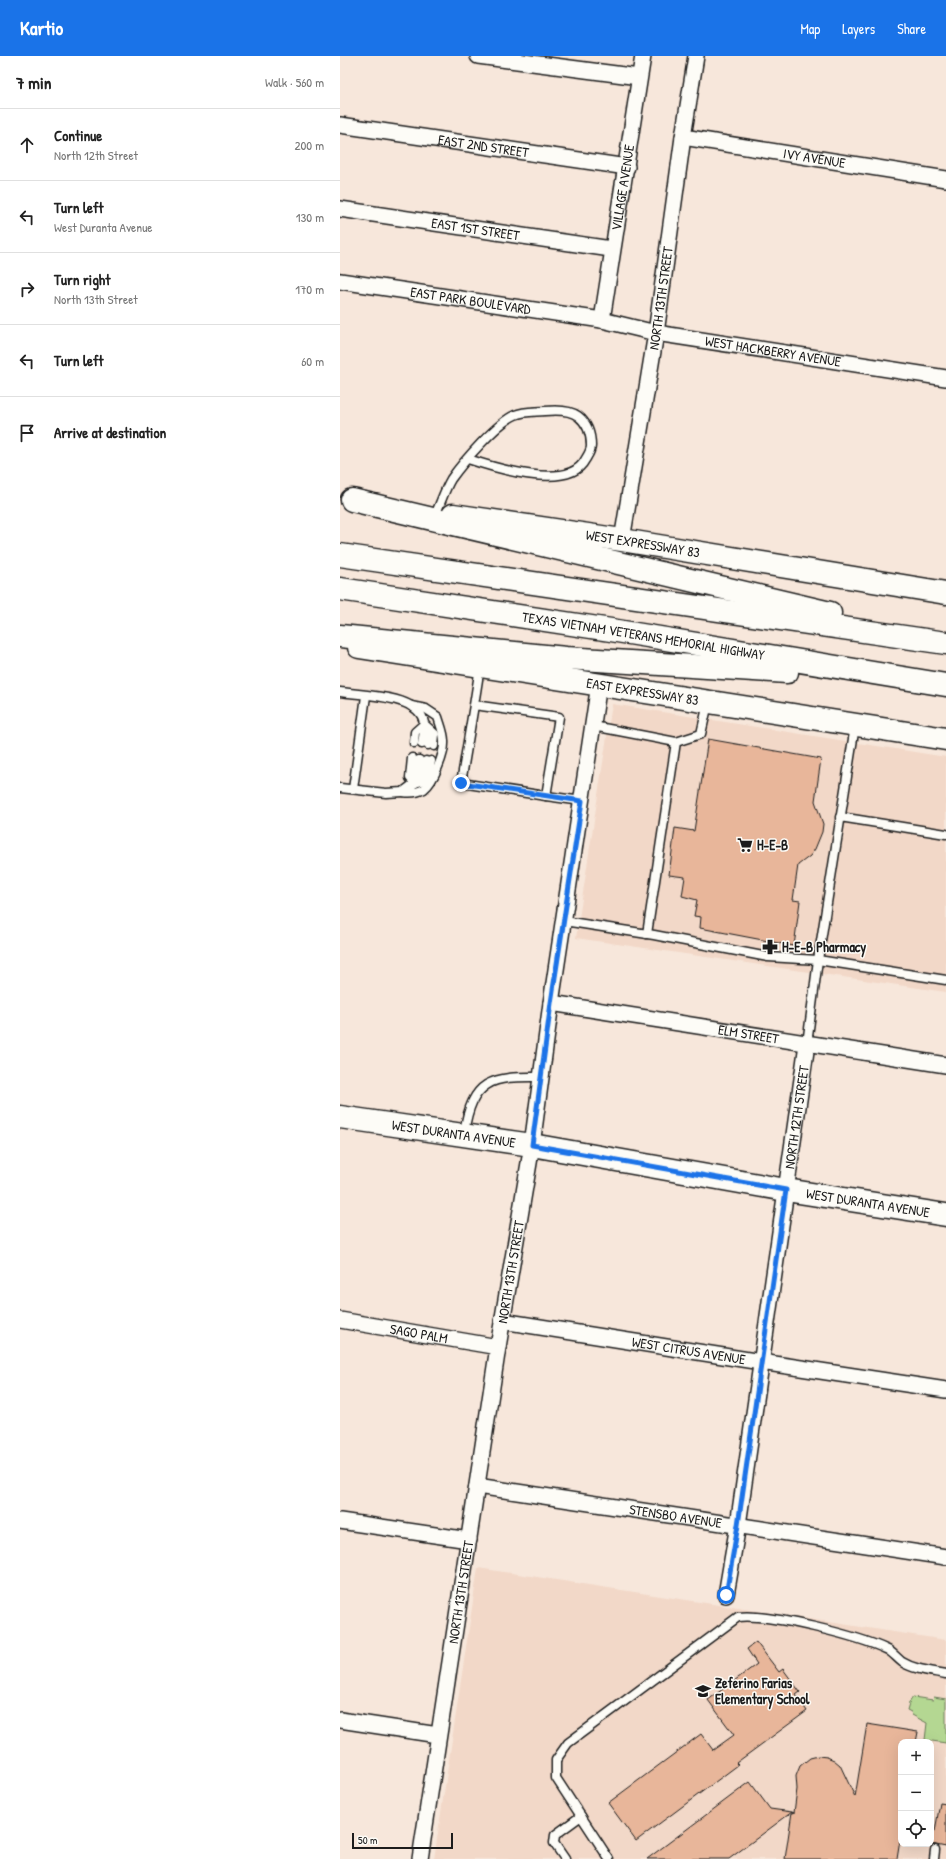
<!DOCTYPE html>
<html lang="en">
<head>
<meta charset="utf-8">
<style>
	body { margin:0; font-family:"Patrick Hand",sans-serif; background:#f6f6f6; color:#222 }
	.controls { position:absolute; right:12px; bottom:12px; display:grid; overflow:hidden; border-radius:8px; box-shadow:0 4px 16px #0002 }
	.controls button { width:36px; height:36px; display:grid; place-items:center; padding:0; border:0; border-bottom:1px solid #e0e0e0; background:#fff; color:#222; font:20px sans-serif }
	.scale { position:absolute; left:12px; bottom:10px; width:101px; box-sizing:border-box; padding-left:4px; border:2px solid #1c1c1c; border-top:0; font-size:11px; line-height:14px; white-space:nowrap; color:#1c1c1c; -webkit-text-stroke:3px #fdfcf7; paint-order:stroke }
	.stop { position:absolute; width:12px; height:12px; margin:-9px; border:3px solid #1a73e8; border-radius:50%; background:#fff }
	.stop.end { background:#1a73e8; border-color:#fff; box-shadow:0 1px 4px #0008 }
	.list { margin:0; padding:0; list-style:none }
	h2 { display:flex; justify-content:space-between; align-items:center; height:52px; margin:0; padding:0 16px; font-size:17px }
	h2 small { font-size:13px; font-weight:400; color:#767676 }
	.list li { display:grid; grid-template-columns:26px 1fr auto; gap:12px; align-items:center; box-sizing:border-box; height:72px; padding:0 16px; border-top:1px solid #e0e0e0 }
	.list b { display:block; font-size:15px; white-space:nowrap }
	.list p { margin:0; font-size:13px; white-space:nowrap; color:#767676 }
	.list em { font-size:13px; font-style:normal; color:#767676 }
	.icon { flex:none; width:22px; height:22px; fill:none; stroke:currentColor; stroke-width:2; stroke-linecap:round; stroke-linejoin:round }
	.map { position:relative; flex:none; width:606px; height:1803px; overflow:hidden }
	header { display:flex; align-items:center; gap:24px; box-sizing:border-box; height:56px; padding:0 20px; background:#1a73e8; color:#fff }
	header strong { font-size:19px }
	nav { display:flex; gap:22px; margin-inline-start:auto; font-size:14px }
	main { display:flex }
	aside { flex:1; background:#fff }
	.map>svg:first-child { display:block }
	.built { fill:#f2d8c8; fill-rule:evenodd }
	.green { fill:#b4d792; stroke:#687a57 }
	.building { fill:#e8b69a; stroke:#1c1c1c }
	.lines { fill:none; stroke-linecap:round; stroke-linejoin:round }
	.lane-casing { stroke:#1c1c1c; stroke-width:11 }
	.street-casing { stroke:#1c1c1c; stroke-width:18 }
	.secondary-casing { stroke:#1c1c1c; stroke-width:25 }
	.highway-casing { stroke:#1c1c1c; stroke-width:25 }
	.lane { stroke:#fdfcf7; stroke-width:8 }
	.street { stroke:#fdfcf7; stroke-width:15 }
	.secondary { stroke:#fdfcf7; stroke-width:22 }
	.highway { stroke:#fdfcf7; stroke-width:22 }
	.route { stroke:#1a73e8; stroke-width:5 }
	.labels { text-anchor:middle; stroke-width:3; stroke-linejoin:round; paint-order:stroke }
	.street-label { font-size:14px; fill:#1c1c1c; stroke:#fdfcf7 }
	.poi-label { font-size:14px; font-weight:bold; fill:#1c1c1c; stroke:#fdfcf7; text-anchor:start }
</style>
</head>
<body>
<header>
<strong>Kartio</strong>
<nav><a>Map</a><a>Layers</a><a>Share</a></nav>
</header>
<main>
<aside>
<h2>7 min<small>Walk · 560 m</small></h2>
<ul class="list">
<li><svg class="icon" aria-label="ahead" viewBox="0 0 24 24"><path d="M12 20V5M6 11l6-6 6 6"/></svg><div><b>Continue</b><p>North 12th Street</p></div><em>200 m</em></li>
<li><svg class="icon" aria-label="left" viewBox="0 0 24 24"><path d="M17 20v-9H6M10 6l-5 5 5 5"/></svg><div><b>Turn left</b><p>West Duranta Avenue</p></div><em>130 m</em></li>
<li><svg class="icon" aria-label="right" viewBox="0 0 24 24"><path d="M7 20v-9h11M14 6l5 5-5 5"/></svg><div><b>Turn right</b><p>North 13th Street</p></div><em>170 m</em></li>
<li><svg class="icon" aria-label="left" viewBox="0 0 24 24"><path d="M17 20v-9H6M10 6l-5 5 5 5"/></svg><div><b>Turn left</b></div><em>60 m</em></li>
<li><svg class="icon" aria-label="arrive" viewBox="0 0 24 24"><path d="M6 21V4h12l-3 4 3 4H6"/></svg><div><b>Arrive at destination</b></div></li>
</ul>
</aside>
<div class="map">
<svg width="606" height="1803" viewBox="0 0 606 1803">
	<rect width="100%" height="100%" fill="#f7e7db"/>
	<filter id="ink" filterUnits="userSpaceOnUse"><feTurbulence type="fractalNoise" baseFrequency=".025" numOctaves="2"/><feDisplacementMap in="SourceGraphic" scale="8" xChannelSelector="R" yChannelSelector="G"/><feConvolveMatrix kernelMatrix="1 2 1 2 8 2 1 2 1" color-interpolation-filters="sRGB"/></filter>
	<g filter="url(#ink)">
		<g class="built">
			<polygon points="272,648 606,701 606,936 236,882"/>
			<path d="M138,1512l468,72v219h-512zM561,1686h30v102h-30z"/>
		</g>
		<polygon class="green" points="573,1641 593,1644 594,1641 606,1643 606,1687 585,1684 587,1667 572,1659 571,1656 567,1654 569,1647"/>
		<g class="building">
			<polygon points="368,683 481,703 475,745 483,768 482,776 475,793 470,800 458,809 453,844 460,845 454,890 360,872 361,861 354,860 357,844 342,840 345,821 329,819 335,772 354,775"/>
			<polygon points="416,1586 439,1616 443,1613 460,1636 456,1639 467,1655 396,1707 398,1709 296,1785 268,1747 361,1678 373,1694 394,1679 368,1644 417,1608 407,1593"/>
			<polygon points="527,1668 578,1676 576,1686 561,1686 561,1778 557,1803 445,1803 452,1756 454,1757 457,1733 456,1720 460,1710 470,1702 478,1700 487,1701 494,1704 500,1709 515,1741"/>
			<polygon points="410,1726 430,1753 452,1756 389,1803 307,1803"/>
			<polygon points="600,1747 606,1748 606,1791 591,1788 591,1774 595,1775"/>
		</g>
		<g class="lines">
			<defs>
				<g id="lane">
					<path d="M96,457c5,-11 9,-24 15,-34 12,-17 46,-56 64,-64 9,-4 21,-3 30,-4 10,-1 25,-1 33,5 9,7 13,18 13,30 0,5 -3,9 -6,14 -16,31 -90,8 -117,-1"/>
					<path d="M0,636c21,3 75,3 83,27 3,8 0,17 -1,25"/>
					<polyline points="134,649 121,727 206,740 219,661 134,649 140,611"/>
					<polyline points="84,668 95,678 94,690"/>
					<polyline points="253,670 336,686 307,878"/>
					<polyline points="86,671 89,677 88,689"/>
					<polyline points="336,686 361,678 368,647"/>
					<polyline points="74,687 75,676 84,668"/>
					<polyline points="72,702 70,722 75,727"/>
					<polyline points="75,727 86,724 89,717 91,705"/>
					<polyline points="75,727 81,722 86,705"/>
					<polyline points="0,732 46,737 63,736 75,727 79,704"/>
					<polyline points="13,733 26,640"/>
					<path d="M63,736c7,1 14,1 21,-3 10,-8 21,-36 20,-48 0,-8 -4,-17 -6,-24l-12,-8 -15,-3"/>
					<polyline points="206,740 242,745"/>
					<polyline points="500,761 606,778"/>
					<polyline points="224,865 314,879 428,901 478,904 606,924"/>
					<polyline points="467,988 478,904 515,670"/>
					<path d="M124,1077c8,-53 27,-57 77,-56"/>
					<polyline points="225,1803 214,1787 215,1779 241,1760"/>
					<path d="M269,1803l-53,-81v-18l12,-17 170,-126c30,-4 121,19 150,33 5,3 9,8 14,12 13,8 29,9 44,12"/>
					<polyline points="594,1803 595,1794"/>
				</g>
				<g id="street">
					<polyline points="138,0 299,21"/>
					<path id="s1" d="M0,69l287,42"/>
					<path id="s2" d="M343,81l263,42"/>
					<path id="s3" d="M0,153l271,40"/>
					<path id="s4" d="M0,225l262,39 54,13 290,45"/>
					<path id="s5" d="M262,264l41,-264"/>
					<path id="s6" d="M282,484l34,-207 27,-196 13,-81"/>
					<path id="s7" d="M211,947l395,62"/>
					<path id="s8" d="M0,1264l158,27"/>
					<path id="s9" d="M162,1265l259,41 185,28"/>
					<path id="s10" d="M137,1430l469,71"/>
					<polyline points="0,1465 129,1484"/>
					<path id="s11" d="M386,1539l12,-70 69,-481"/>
					<polyline points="0,1664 98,1679"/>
					<path id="s12" d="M80,1803l78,-512 34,-202 19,-142 48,-319"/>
				</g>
				<g id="secondary">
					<path id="s13" d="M113,459l169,25 324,53"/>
					<path id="s14" d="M19,591l587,92"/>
					<path id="s15" d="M0,1061l192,28 254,45 160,25"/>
				</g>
				<g id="highway">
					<polyline points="12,444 490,557"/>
					<polyline points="0,499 606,587"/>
					<path id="s16" d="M0,533l271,41 335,55"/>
					<polyline points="0,580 226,602 447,616"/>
				</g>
			</defs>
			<use href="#lane" class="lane-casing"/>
			<use href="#street" class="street-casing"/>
			<use href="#secondary" class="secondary-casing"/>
			<use href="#highway" class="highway-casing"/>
			<use href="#lane" class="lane"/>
			<use href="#street" class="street"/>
			<use href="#secondary" class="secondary"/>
			<use href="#highway" class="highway"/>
		</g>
	</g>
	<g class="lines" filter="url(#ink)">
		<polyline class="route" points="121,727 242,745 211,947 192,1089 446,1134 398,1469 386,1539"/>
	</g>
	<defs>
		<symbol id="supermarket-bare" viewBox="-9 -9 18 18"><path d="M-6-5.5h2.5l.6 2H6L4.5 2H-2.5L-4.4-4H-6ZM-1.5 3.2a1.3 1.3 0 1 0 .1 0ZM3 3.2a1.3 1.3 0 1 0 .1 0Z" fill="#1c1c1c" stroke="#fdfcf7" stroke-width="2.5" paint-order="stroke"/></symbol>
		<symbol id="pharmacy-bare" viewBox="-9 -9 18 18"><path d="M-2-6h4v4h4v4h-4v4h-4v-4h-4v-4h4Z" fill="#1c1c1c" stroke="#fdfcf7" stroke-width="2.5" paint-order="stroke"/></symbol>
		<symbol id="school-bare" viewBox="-9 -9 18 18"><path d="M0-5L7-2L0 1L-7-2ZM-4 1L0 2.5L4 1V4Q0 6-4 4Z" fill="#1c1c1c" stroke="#fdfcf7" stroke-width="2.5" paint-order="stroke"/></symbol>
	</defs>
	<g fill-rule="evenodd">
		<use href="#supermarket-bare" x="394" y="778" width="22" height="22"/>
		<use href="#pharmacy-bare" x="419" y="880" width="22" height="22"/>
		<use href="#school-bare" x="352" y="1624" width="22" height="22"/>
	</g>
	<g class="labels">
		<g class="street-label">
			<text dy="5" stroke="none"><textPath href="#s1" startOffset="145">EAST 2ND STREET</textPath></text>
			<text dy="5" stroke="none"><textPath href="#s2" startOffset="133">IVY AVENUE</textPath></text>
			<text dy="5" stroke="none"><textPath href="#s5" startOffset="134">VILLAGE AVENUE</textPath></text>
			<text dy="5" stroke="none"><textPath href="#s3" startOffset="137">EAST 1ST STREET</textPath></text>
			<text dy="5" stroke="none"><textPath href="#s6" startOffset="245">NORTH 13TH STREET</textPath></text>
			<text dy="5" stroke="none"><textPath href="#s4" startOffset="132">EAST PARK BOULEVARD</textPath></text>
			<text dy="5" stroke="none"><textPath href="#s4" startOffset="439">WEST HACKBERRY AVENUE</textPath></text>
			<text dy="5" stroke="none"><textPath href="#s13" startOffset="192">WEST EXPRESSWAY 83</textPath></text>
			<text dy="5" stroke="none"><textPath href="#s16" startOffset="307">TEXAS VIETNAM VETERANS MEMORIAL HIGHWAY</textPath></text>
			<text dy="5" stroke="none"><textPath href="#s14" startOffset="287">EAST EXPRESSWAY 83</textPath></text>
			<text dy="5" stroke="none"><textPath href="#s7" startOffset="200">ELM STREET</textPath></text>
			<text dy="5" stroke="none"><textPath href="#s11" startOffset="483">NORTH 12TH STREET</textPath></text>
			<text dy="5" stroke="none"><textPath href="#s15" startOffset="115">WEST DURANTA AVENUE</textPath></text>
			<text dy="5" stroke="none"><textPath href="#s15" startOffset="535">WEST DURANTA AVENUE</textPath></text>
			<text dy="5" stroke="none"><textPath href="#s12" startOffset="594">NORTH 13TH STREET</textPath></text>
			<text dy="5" stroke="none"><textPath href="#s8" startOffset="80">SAGO PALM</textPath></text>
			<text dy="5" stroke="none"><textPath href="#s9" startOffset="189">WEST CITRUS AVENUE</textPath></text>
			<text dy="5" stroke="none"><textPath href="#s10" startOffset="201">STENSBO AVENUE</textPath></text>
			<text dy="5" stroke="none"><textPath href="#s12" startOffset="270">NORTH 13TH STREET</textPath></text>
		</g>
		<g class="poi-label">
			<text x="417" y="794">H-E-B</text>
			<text x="442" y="896">H-E-B Pharmacy</text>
			<text x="375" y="1632">Zeferino Farias<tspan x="375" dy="16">Elementary School</tspan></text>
		</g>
	</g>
</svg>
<div class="controls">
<button>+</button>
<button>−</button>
<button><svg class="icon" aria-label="locate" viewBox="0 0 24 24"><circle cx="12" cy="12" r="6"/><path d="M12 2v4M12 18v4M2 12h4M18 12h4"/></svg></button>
</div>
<div class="scale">50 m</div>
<div class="stop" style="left:386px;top:1539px"></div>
<div class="stop end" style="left:121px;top:727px"></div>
</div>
</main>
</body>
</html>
